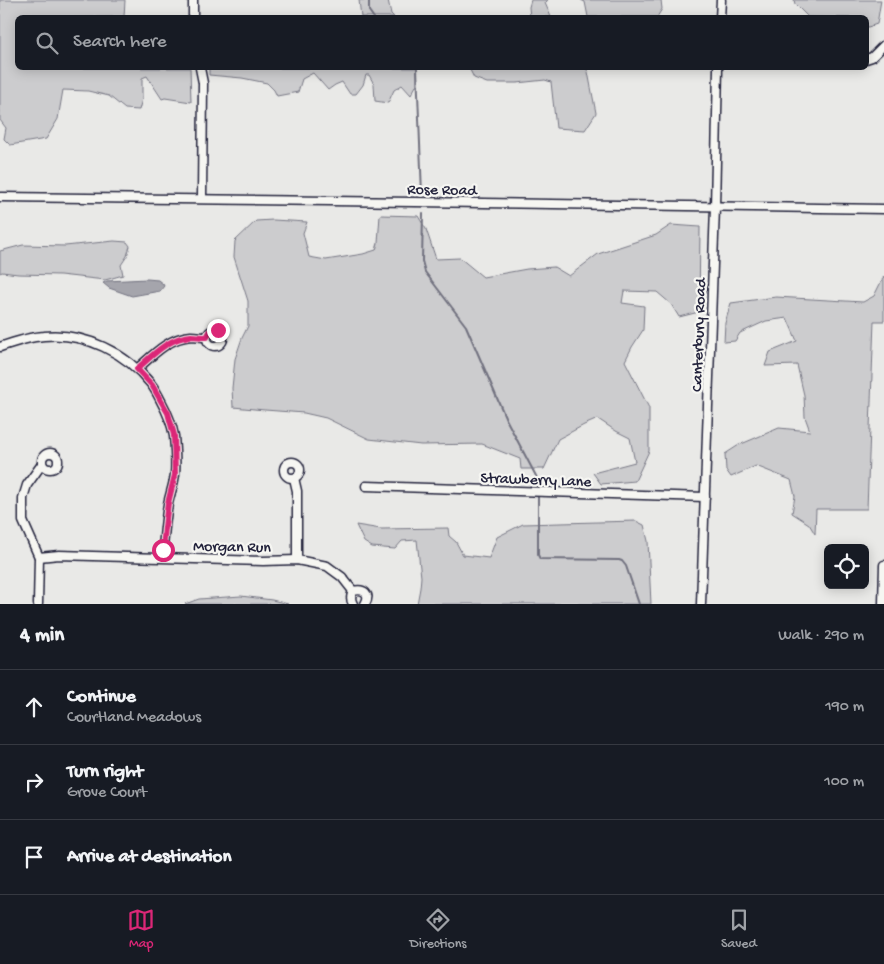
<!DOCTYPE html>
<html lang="en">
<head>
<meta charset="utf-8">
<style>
	body { margin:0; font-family:"Gochi Hand",sans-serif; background:#20242c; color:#f1f3f6 }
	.controls { position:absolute; right:15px; bottom:15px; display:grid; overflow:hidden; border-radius:8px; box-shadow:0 2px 12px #0003 }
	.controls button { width:45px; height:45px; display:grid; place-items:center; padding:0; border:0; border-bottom:1px solid #363941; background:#171b24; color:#f1f3f6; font:25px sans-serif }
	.stop { position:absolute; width:15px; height:15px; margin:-11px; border:4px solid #db2777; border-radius:50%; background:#fff }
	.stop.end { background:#db2777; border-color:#fff; box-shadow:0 1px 5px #0008 }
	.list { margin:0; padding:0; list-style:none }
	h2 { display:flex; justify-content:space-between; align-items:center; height:65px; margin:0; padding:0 20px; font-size:21px }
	h2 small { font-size:16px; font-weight:400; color:#9ea1a6 }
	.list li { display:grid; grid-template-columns:32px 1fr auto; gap:15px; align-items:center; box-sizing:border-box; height:75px; padding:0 20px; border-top:1px solid #363941 }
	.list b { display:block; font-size:19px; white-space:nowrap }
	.list p { margin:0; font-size:16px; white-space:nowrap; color:#9ea1a6 }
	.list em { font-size:16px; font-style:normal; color:#9ea1a6 }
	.icon { flex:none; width:28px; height:28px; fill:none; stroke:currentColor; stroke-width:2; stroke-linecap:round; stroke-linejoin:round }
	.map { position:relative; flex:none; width:884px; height:604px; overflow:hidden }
	.search { position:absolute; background:#171b24; box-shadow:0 2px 12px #0003; left:15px; right:15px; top:15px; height:55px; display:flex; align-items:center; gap:12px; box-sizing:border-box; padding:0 18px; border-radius:8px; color:#9ea1a6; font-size:19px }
	.sheet { height:290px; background:#171b24 }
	nav { display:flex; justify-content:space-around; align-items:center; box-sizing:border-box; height:70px; border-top:1px solid #363941; background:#171b24; font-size:14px; color:#9ea1a6 }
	nav a { display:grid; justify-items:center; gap:2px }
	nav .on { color:#db2777 }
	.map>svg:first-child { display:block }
	.green { fill:#ccccce; stroke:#777784 }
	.water { fill:#a5a5ac; stroke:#71717f }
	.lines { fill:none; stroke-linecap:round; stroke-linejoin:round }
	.stream { stroke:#71717f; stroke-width:2 }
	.minor-casing { stroke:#22223b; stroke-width:11 }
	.minor { stroke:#f6f6f2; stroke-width:8 }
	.route { stroke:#db2777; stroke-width:6 }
	.labels { text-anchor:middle; stroke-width:4.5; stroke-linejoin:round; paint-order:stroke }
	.street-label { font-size:16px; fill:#22223b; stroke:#f6f6f2 }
</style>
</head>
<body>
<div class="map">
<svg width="884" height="604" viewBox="0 0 884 604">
	<rect width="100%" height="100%" fill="#e9e9e7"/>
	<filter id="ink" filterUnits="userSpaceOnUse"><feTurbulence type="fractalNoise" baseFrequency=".02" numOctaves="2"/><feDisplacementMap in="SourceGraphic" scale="10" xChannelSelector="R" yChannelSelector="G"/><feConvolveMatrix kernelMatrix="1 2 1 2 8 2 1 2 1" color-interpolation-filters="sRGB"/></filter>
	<g filter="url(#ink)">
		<g class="green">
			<polygon points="0,0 125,0 124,17 18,18 18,68 190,68 191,102 165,98 162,99 147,76 142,78 142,99 139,110 125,109 109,96 88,91 63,90 58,119 46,139 10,145 4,139 6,128 0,120"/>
			<polygon points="359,0 388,0 391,14 394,17 361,17"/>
			<polygon points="531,0 548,0 545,3 551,17 530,17 529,7"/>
			<polygon points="581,0 661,0 662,9 657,17 588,17 585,2"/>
			<polygon points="794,0 881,0 877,24 868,27 867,27 866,18 808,17 795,4"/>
			<polygon points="209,68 417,68 417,84 411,95 402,85 394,90 388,103 375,101 374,84 369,75 366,75 363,85 356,94 350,94 342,82 335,85 328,90 313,73 302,79 298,92 277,96 274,90 267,83 242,78 209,75"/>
			<polygon points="469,68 586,68 588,72 596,113 585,130 556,128 551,82 545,80 517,83 487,83 474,78"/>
			<polygon points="380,215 418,216 426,229 436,259 460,258 483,277 527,269 554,267 569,276 598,254 656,235 671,225 700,227 699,312 679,317 671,304 657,292 624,291 622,303 644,306 643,330 632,347 625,361 649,408 649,451 635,481 601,484 593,473 635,462 630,438 616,431 598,419 584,425 558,439 544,469 521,469 520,459 482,444 421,445 369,439 326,418 304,413 265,410 233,407 232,388 235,359 242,338 248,326 248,301 234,257 235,241 256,221 273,220 307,222 303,233 309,257 326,260 363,254 376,250 378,243"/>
			<polygon points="114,241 127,242 130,246 127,256 121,265 123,275 105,280 60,275 18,274 2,272 0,273 0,251 23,245 65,246"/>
			<polygon points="884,276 884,321 874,321 867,509 816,509 815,534 809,524 792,513 795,496 791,480 756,466 731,477 726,470 725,454 739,445 779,428 810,431 805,417 804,395 797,365 765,366 770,352 797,341 787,318 766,321 740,333 735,341 724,342 725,323 731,303 776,297 863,302 874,296"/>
			<polygon points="636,521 644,525 648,541 651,604 417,604 420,588 421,577 417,540 402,541 395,549 372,547 364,542 356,525 381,529 448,528 449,536 456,542 463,555 489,558 497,537 523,524"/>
			<polygon points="241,596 272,600 288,604 185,604 199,599"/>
		</g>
		<polygon class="water" points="147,279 158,280 163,284 164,286 160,291 132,296 109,288 103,283 107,281"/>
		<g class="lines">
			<g class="stream">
				<polyline points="369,0 369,11 374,18"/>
				<polyline points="417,68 422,194"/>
				<polyline points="423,213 422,261 425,272 466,326 506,419 536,476 539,486"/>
				<polyline points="538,497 538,555 540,559 619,560 622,561 626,566 639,604"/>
			</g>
			<defs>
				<g id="minor">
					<polyline points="193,0 193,18"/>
					<polyline points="720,18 721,0"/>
					<polyline points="866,59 872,57 884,45"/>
					<polyline points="200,68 203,83 202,198"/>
					<path d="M0,197c295,2 589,8 884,12"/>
					<circle cx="215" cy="338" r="8"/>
					<path d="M0,347c14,-5 29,-10 44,-11 41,-4 82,17 107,48 4,5 7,11 10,17 6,11 11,23 13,35 1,12 2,26 1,38 -1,10 -5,20 -7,30 -3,18 -4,35 -6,53"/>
					<path d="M137,369c16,-14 31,-31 54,-33 5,0 10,1 16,1"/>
					<circle cx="50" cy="461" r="8"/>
					<circle cx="292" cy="470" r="8"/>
					<polyline points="294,478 297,491 297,560"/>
					<polyline points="366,486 705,497"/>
					<polyline points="39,557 59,555 263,561 297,560 327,566 342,577 353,591"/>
					<polyline points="38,604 39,557 23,521 23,498 27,485 42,464"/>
					<path d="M353,604c-3,-5 -2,-8 0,-13 11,-3 18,3 12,13"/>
					<polyline points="701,604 715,207 718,68"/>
					<polyline points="883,604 884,565"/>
				</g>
			</defs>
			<use href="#minor" class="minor-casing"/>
			<use href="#minor" class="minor"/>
		</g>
	</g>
	<g class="lines" filter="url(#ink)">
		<path class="route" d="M163,550l2,-23 3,-24 7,-28 -1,-40 -6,-22 -16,-28 -15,-16c16,-14 31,-31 54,-33 5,0 10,1 16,1l4,-7 5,-1 2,1"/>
	</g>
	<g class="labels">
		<g class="street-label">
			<text transform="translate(442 188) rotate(1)" y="6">Rose Road</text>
			<text transform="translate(697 335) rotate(-88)" y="6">Canterbury Road</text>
			<text transform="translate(536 478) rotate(2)" y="6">Strawberry Lane</text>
			<text transform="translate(232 545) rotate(1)" y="6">Morgan Run</text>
		</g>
	</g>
</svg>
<div class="controls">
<button><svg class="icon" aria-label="locate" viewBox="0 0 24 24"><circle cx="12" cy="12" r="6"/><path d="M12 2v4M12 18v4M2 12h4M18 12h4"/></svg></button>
</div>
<div class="stop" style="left:163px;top:550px"></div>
<div class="stop end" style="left:218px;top:330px"></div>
<div class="search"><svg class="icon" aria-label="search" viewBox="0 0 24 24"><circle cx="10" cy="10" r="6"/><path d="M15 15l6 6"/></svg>Search here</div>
</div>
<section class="sheet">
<h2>4 min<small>Walk · 290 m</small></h2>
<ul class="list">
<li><svg class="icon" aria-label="ahead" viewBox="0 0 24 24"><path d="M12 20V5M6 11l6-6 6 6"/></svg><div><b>Continue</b><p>Courtland Meadows</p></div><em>190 m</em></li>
<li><svg class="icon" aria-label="right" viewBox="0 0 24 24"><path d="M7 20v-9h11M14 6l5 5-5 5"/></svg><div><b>Turn right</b><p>Grove Court</p></div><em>100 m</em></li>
<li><svg class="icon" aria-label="arrive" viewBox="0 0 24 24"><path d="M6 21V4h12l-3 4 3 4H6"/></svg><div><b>Arrive at destination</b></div></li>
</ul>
</section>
<nav>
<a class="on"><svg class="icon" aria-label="map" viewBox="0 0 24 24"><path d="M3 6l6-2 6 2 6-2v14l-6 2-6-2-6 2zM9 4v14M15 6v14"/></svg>Map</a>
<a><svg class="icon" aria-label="directions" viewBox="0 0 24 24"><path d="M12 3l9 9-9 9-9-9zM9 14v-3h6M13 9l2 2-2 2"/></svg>Directions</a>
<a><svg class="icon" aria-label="saved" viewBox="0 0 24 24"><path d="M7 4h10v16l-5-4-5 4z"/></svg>Saved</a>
</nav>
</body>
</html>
